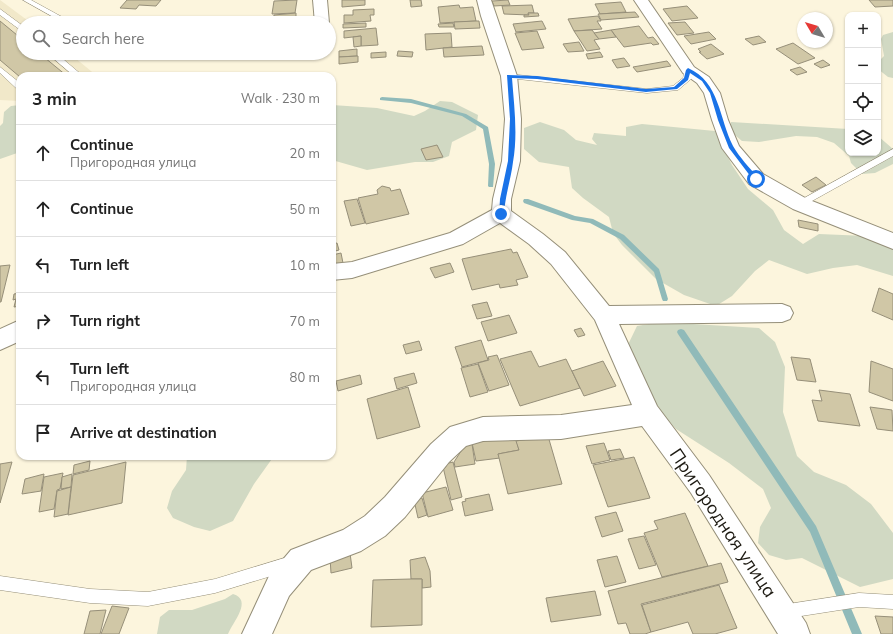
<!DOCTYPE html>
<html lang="en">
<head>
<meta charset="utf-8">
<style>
	body { margin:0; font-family:Mulish,sans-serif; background:#f2f2f2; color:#222 }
	.controls { position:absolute; right:12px; top:12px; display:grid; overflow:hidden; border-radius:8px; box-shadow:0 1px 3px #0004 }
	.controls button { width:36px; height:36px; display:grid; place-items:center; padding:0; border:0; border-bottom:1px solid #e0e0e0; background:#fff; color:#222; font:20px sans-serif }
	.compass { position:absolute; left:797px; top:12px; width:36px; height:36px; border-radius:50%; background:#fff; box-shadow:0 1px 3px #0004; rotate:308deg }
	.stop { position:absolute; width:12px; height:12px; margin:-9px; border:3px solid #1a73e8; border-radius:50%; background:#fff }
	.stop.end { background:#1a73e8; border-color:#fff; box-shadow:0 1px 4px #0008 }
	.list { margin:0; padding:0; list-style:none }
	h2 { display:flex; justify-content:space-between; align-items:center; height:52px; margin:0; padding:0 16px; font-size:17px }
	h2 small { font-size:13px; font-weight:400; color:#767676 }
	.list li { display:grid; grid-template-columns:26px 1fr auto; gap:12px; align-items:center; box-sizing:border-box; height:56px; padding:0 16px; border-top:1px solid #e0e0e0 }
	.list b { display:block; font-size:15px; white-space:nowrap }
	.list p { margin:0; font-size:13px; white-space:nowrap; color:#767676 }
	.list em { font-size:13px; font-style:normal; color:#767676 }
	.icon { flex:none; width:22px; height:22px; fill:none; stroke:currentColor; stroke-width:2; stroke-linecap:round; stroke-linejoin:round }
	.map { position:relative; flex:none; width:893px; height:634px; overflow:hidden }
	.search { position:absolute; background:#fff; box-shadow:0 1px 3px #0004; left:16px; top:16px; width:320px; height:44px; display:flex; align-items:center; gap:10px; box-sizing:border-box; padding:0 14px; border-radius:22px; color:#767676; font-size:15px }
	.panel { position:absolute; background:#fff; box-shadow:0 1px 3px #0004; left:16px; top:72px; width:320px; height:388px; border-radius:12px }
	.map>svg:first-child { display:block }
	.built { fill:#f1e8c9 }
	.green { fill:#d1d9c3 }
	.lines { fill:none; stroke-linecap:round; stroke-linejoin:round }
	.stream { fill:#90bab9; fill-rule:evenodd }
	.building { fill:#d0c7a6; stroke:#968f79 }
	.lane-casing { stroke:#958f79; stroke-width:1 }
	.street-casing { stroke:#958f79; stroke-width:2 }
	.lane { fill:#fff; fill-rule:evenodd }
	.street { fill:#fff; fill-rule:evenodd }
	.route { fill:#1a73e8 }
	.labels { text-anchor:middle; stroke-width:3.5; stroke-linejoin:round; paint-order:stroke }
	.near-street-label { font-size:18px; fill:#1c1911; stroke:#fff }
</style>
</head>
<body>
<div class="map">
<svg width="893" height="634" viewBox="0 0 893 634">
	<rect width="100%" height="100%" fill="#fcf5dd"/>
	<polygon class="built" points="0,0 31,23 23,23 23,53 69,53 97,76 20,76 20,101 0,100"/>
	<g class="green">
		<polygon points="893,32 893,78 888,77 878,69 878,62 884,56 881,39 883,35"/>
		<polygon points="440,101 452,102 478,115 476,130 452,142 449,156 433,162 415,162 367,170 332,160 332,105 377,108 414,116 425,111"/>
		<polygon points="20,105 20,152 0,159 0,126 3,123 4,112 11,106"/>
		<polygon points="540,122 564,130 576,140 597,145 592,139 594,133 626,136 626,127 642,124 715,131 732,165 748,189 773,210 784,230 803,244 819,234 866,236 893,245 893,276 857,265 833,268 807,274 769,260 755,271 732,296 716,306 684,295 656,279 622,245 613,233 609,217 583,198 572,188 569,167 539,162 524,149 524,128"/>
		<polygon points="731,122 848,129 848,153 878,153 878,136 893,149 893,164 875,173 862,174 851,163 849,156 834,143 817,137 796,136 759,142 742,141 730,131"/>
		<polygon points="660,322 759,328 775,342 785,367 783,412 797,456 814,472 846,485 871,504 893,533 893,579 860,587 802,558 786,560 769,555 758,543 760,527 771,508 763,489 729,463 676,429 640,389 623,355 637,326"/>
		<polygon points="187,456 274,456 254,484 233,521 210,531 194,527 173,518 167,508 172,491 186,470"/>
		<path d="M233,594c20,6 0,28 -5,40h-71l3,-17 9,-7h23l33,-11z"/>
	</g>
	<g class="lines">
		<g class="stream">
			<polygon points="382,97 411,99 466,114 488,127 495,164 493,187 489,187 488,186 489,164 483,129 462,116 411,103 380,100 380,98"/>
			<polygon points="524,199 528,199 575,216 593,219 624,235 659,269 668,299 667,301 663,301 662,299 654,272 620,239 590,223 572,220 524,203 523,201"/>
			<polygon points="681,329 684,330 816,526 862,634 852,634 810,532 678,334 677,332 678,330"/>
		</g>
	</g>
	<g class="building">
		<polygon points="127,0 161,0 156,6 139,5 136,9 120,8"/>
		<polygon points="297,0 295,13 272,14 274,1"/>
		<polygon points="342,0 365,0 365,5 342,7"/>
		<polygon points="410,0 421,0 422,6 411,7"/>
		<polygon points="508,0 510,5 494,6 492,1"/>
		<polygon points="869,0 893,0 893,6 875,7"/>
		<polygon points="621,2 626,12 600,14 595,4"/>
		<polygon points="459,5 460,8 473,7 476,21 440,23 438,7"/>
		<polygon points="532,5 534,13 528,13 529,15 504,14 502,6"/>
		<polygon points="687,6 698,18 672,21 663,9"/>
		<polygon points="374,9 374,15 370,15 371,21 344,23 344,15 353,15 353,10"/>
		<polygon points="635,12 639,17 601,20 598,14"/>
		<polygon points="296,13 296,22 273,23 274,15"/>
		<polygon points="528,13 538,13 539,16 524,17 524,15 529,15"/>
		<polygon points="598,16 601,21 597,21 602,29 574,31 568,19"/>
		<polygon points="0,21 23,40 23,53 39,53 67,76 20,76 20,77 0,60"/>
		<polygon points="476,21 479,21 480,28 455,29 454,22"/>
		<polygon points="542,21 546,29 516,32 513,24"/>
		<polygon points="685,22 694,33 677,35 668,23"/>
		<polygon points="366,23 366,27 343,28 343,24"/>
		<polygon points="453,23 454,27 439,27 438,24"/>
		<polygon points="639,26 648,38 653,37 659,44 653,45 651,43 624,47 611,30"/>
		<polygon points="376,28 378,45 361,46 361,36 344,38 344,31"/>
		<polygon points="592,30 599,39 594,40 600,49 587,51 574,31"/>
		<polygon points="611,30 616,37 599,39 594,33"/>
		<polygon points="537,31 544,48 522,50 515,33"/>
		<polygon points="709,32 716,39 691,44 684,36"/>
		<polygon points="451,33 452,47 426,50 425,34"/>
		<polygon points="361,36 361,46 354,47 353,37"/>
		<polygon points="759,36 766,42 753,45 745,39"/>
		<polygon points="579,42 584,51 568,52 563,44"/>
		<polygon points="793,43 815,58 798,64 776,49"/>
		<polygon points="711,44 724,54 707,59 699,52 701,52 698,49"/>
		<polygon points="482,46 484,55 444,57 443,48"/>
		<polygon points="357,49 357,56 339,57 339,51"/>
		<polygon points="398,51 413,52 412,57 397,56"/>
		<polygon points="386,52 386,57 371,58 371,53"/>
		<polygon points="600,52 603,57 588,59 586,54"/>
		<polygon points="358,56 358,62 339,64 339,57"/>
		<polygon points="624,58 630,66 617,68 612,60"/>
		<polygon points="823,60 830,65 821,68 814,64"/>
		<polygon points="667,61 671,66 637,72 633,67"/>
		<polygon points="800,67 807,72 797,75 790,70"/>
		<polygon points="437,145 443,157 426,160 421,149"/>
		<polygon points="816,177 826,185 812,192 802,185"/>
		<polygon points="382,186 390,188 391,191 400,189 409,214 366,224 358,198 378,194 377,190"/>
		<polygon points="357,199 365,223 351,226 344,201"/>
		<polygon points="798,220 818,224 818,231 799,227"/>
		<polygon points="337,243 339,250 332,252 332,244"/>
		<polygon points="511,249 513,253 517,252 528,277 516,280 518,285 500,288 499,284 472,290 462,259"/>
		<polygon points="341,253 343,263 332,265 332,255"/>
		<polygon points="450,263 454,272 435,278 430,268"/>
		<polygon points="10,265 1,302 0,302 0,266"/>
		<polygon points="879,288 893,294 893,320 872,311"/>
		<polygon points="20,293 20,306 14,307 16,299 13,300 14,294"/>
		<polygon points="487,302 492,316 477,319 472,305"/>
		<polygon points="509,315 517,333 488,341 481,322"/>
		<polygon points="581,328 585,335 578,337 574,330"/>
		<polygon points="481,340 488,360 462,367 455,347"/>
		<polygon points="419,341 422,350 406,354 403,345"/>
		<polygon points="531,351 539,367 566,359 580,388 520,406 500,359"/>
		<polygon points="497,355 509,385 489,391 478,363 489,360 488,357"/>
		<polygon points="791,357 810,359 816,382 797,380"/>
		<polygon points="603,361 616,386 584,396 572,371"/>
		<polygon points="871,361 893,369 893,401 869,392"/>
		<polygon points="478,364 488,392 470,397 461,368"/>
		<polygon points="414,373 417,383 397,389 394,378"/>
		<polygon points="360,375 362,384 338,391 336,381"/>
		<polygon points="408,387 420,427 377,439 367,399"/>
		<polygon points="819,390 850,394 860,426 818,421 812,400 822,401"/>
		<polygon points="870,407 892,410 893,431 877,429"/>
		<polygon points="515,435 519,450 498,454 500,458 476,461 472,443"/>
		<polygon points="548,436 562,484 508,494 498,454 519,450 516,441"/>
		<polygon points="604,443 610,460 592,464 586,446"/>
		<polygon points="472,444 475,464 455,467 454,462 465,445"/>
		<polygon points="620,449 624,458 611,460 608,451"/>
		<polygon points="634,457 650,498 608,507 593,465"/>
		<polygon points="90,461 89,470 73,474 74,465"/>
		<polygon points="12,462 0,503 0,464"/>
		<polygon points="126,462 122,503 68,515 73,475"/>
		<polygon points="453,462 462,497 451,500 443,467 446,467 445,464"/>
		<polygon points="63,473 60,489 57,490 54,509 39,512 44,477"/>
		<polygon points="44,474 41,491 22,494 25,479"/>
		<polygon points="72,474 71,487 61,489 62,477"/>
		<polygon points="71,487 68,514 54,517 57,491"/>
		<polygon points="446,487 453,510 428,517 422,493"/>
		<polygon points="489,494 493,510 465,516 462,502 466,501 465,499"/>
		<polygon points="422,498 427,515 418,518 414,500"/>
		<polygon points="616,512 623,531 602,537 595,517"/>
		<polygon points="685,513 708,566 662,577 644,533 658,529 654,521"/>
		<polygon points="644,536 656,565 639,569 628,539"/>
		<polygon points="350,553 352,568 331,573 330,558"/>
		<polygon points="617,556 626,582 605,587 597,560"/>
		<polygon points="425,557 430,571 431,587 422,588 422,579 411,579 410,560"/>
		<polygon points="721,563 728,582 641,604 651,632 645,634 630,634 626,623 618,624 608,591"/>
		<polygon points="411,579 422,579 422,625 371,627 373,580"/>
		<polygon points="719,585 737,628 715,634 693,634 688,622 651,632 642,605"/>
		<polygon points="595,591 601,615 551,622 546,598"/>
		<polygon points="112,606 129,608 119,634 101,634"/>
		<polygon points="106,610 100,634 84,634 90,611"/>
		<polygon points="875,616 893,617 893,634 881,634"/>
	</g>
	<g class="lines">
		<defs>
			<g id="lane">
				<polygon points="23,0 31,0 73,23 64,23"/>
				<polygon points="0,9 23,26 23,32 0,15"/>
				<polygon points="47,53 56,53 83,76 74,76"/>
				<polygon points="0,67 20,83 20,89 17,89 0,73"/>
				<polygon points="685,68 688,68 692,70 691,79 678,90 647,93 509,78 505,76 509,74 647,89 673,86 683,78"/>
				<polygon points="893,149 893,156 803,206 797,206 795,204 797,202"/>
				<polygon points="291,556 296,558 298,563 296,568 291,570 215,593 148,606 90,603 0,590 0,576 90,589 148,592 215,579"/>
				<polygon points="859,593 893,595 893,609 859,607 782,619 777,617 775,612 777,607 782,605"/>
			</g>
			<g id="street">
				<polygon points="313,0 327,0 329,23 315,23"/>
				<polygon points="477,0 491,0 517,76 521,119 520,161 511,199 511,211 543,234 565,252 609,306 782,304 790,307 793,313 790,319 782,322 619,324 657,406 709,475 806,623 810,634 778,634 691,493 642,426 561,439 483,441 466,446 449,462 405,517 385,536 361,551 311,570 289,596 272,634 242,634 269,576 291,550 343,530 365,516 385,497 431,444 450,427 483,417 561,415 632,405 595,320 551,264 529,244 500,223 463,244 352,278 332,280 332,264 352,262 450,233 492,210 493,199 502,161 505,119 501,76 481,16"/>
				<polygon points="634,0 648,0 694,67 709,77 720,93 728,120 739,146 763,174 807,199 893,233 893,249 793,209 749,184 722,148 712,120 704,93 697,83 683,73"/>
				<polygon points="20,320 20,341 0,350 0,329"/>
			</g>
		</defs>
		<use href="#lane" class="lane-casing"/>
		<use href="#street" class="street-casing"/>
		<use href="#lane" class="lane"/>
		<use href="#street" class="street"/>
	</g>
	<path class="route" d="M688,68c32,14 31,51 45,78 6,11 17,22 25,32v3h-4l-25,-33 -11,-28 -8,-27 -8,-12 -12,-8 -2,7 -11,9 -31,3 -109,-13 -25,-1c2,27 6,56 1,84 -2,17 -8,34 -9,52l-5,1 1,-16 8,-38 2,-42 -3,-44 30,1 109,13 28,-2 10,-9 2,-8z"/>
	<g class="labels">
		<g class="near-street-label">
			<text transform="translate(723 523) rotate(56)" y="6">Пригородная улица</text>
		</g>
	</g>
</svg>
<div class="controls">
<button>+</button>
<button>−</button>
<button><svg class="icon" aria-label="locate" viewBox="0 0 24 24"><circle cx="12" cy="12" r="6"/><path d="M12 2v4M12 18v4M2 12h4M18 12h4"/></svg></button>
<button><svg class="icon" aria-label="layers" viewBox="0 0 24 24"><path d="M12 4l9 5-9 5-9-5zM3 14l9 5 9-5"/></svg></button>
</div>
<svg class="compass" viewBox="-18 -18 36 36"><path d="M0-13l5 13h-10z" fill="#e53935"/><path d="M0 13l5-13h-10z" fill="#767676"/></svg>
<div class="stop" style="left:756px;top:179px"></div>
<div class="stop end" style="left:501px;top:214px"></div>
<div class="search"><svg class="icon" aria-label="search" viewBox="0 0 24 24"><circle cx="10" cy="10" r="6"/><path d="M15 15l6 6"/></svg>Search here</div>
<section class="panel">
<h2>3 min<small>Walk · 230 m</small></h2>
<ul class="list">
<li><svg class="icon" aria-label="ahead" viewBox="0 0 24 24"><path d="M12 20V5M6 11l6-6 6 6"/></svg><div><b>Continue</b><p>Пригородная улица</p></div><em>20 m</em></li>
<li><svg class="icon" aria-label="ahead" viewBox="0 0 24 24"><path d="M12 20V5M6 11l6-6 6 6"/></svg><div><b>Continue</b></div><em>50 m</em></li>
<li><svg class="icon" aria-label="left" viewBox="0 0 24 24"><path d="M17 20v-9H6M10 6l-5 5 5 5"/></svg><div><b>Turn left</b></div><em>10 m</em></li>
<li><svg class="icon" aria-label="right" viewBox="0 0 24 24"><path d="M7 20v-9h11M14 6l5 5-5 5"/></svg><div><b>Turn right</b></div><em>70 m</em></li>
<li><svg class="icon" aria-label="left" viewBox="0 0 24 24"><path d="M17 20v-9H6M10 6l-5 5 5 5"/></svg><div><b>Turn left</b><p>Пригородная улица</p></div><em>80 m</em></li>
<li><svg class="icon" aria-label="arrive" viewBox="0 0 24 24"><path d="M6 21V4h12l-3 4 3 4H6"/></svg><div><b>Arrive at destination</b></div></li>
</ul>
</section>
</div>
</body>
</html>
